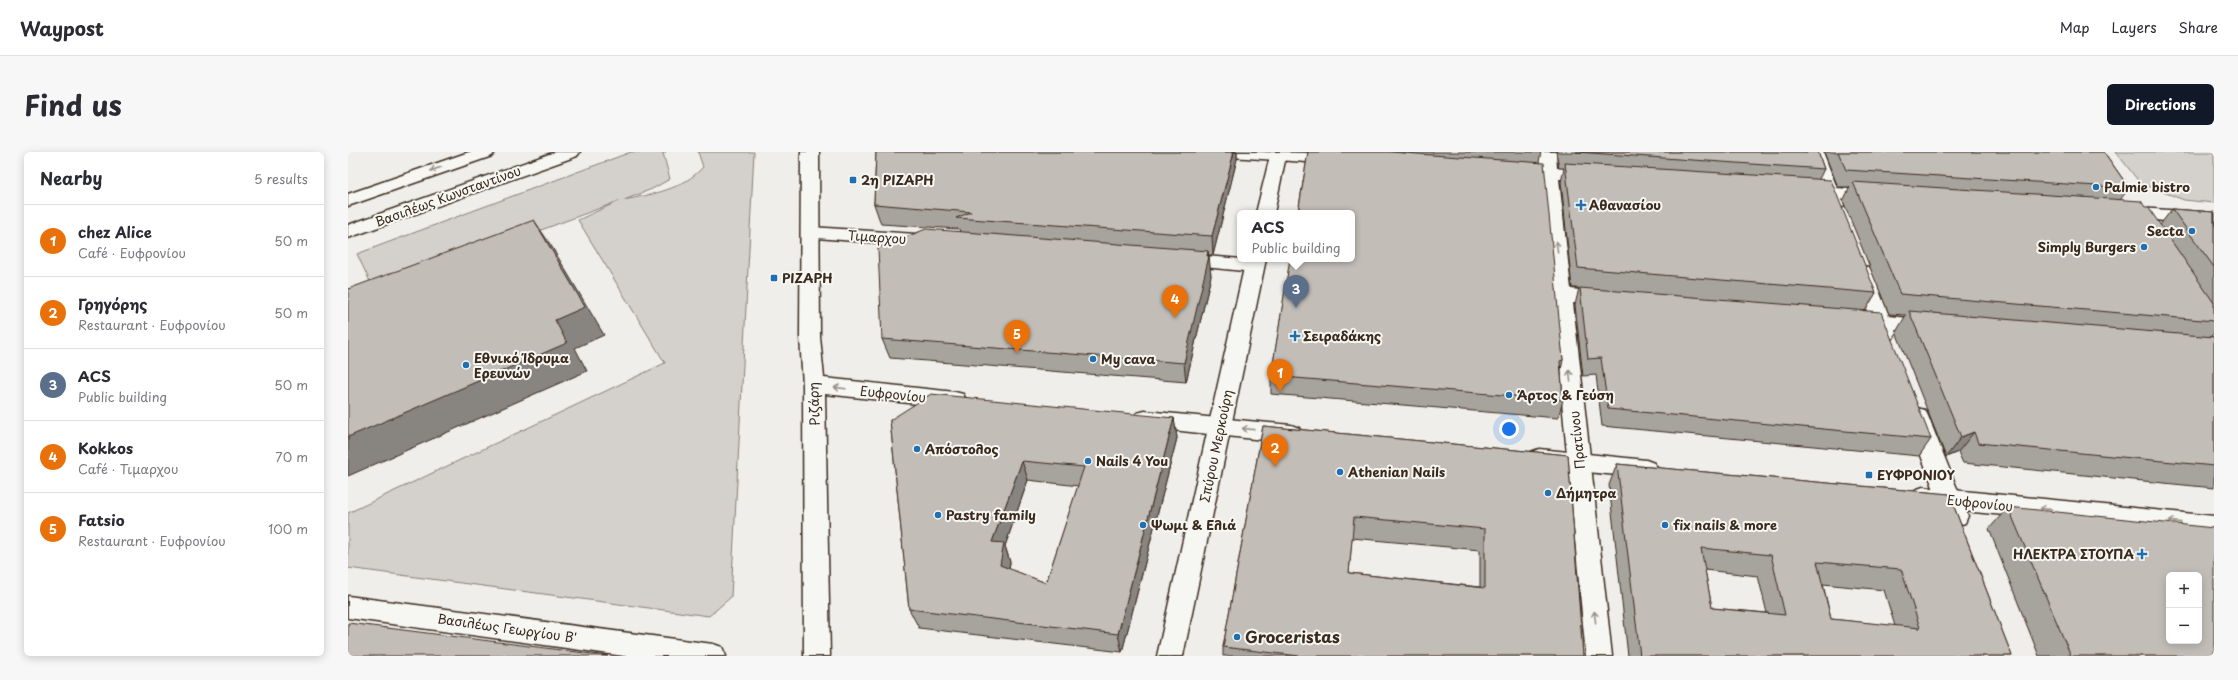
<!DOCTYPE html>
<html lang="en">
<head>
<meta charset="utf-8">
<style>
	body { margin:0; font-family:"Playpen Sans",sans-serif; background:#f7f7f7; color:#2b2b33 }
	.controls { position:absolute; right:12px; bottom:12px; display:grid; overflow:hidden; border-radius:6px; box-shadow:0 2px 10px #0003 }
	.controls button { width:36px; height:36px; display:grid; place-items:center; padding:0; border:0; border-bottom:1px solid #e1e1e2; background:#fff; color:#2b2b33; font:20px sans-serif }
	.you { position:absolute; left:1161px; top:277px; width:14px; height:14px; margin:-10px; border:3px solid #fff; border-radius:50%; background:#1a73e8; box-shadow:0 0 0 6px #1a73e833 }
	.badge { display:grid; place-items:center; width:26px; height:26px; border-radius:50%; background:#111827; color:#fff; font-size:13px; font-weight:700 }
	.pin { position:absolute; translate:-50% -33px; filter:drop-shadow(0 1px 2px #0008) }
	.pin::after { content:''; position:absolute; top:21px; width:14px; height:12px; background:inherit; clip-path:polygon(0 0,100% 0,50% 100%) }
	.popup { position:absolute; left:889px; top:58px; width:118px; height:52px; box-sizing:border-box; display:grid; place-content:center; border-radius:6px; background:#fff; filter:drop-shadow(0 1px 3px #0005); font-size:13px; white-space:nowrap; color:#7c7c81 }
	.popup b { font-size:15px; color:#2b2b33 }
	.popup::after { content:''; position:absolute; left:50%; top:100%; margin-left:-8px; border:8px solid transparent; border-top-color:#fff }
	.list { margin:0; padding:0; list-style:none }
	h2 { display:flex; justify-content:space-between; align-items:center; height:52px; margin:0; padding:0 16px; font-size:17px }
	h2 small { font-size:13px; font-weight:400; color:#7c7c81 }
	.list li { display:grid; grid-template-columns:26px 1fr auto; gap:12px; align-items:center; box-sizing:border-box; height:72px; padding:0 16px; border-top:1px solid #e1e1e2 }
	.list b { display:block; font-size:15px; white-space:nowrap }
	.list p { margin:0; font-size:13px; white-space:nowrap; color:#7c7c81 }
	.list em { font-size:13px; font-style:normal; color:#7c7c81 }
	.map { position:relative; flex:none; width:1866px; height:504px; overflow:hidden; border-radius:6px }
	header { display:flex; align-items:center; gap:24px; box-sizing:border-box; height:56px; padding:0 20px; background:#fff; border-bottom:1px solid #e1e1e2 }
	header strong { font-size:19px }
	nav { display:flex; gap:22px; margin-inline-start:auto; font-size:14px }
	.intro { display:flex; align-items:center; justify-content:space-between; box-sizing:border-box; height:96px; padding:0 24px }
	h1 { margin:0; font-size:28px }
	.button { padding:10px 18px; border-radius:6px; background:#111827; color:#fff; font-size:14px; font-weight:700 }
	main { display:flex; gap:24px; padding:0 24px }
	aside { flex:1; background:#fff; border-radius:6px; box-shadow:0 2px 10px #0003 }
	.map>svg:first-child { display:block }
	.green { fill:#d4d1cc; stroke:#887e75 }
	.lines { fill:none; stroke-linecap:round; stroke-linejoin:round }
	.minor-casing { stroke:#3b2a1e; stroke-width:3 }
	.tertiary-casing { stroke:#3b2a1e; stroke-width:3 }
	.secondary-casing { stroke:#3b2a1e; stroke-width:3 }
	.primary-casing { stroke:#3b2a1e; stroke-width:3 }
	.minor { fill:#f6f6f2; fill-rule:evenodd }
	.tertiary { fill:#f6f6f2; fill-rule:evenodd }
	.secondary { fill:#f6f6f2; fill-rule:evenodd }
	.primary { fill:#f6f6f2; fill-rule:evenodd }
	.wall { fill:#a7a39d; stroke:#3b2a1e; fill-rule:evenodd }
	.shaded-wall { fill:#888480; stroke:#3b2a1e }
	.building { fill:#c2bdb7; stroke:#3b2a1e; fill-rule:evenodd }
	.oneway { stroke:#989088 }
	.poi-dot { fill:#1f6fb2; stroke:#f6f6f2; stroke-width:1.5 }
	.labels { text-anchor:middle; stroke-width:4; stroke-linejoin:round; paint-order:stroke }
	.poi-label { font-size:13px; font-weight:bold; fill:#3b2a1e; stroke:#f6f6f2; text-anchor:start }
	.street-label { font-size:13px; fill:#3b2a1e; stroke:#f6f6f2 }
	.near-poi-label { font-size:16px; font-weight:bold; fill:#3b2a1e; stroke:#f6f6f2; text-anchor:start }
</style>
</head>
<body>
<header>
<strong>Waypost</strong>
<nav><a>Map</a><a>Layers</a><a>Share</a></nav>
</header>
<div class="intro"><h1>Find us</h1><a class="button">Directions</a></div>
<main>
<aside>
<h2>Nearby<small>5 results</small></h2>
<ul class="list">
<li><span class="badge" style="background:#e8710a">1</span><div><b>chez Alice</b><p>Café · Ευφρονίου</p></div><em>50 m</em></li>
<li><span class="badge" style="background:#e8710a">2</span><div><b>Γρηγόρης</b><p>Restaurant · Ευφρονίου</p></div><em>50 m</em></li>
<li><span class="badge" style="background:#5c6f8a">3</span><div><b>ACS</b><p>Public building</p></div><em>50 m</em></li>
<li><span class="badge" style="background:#e8710a">4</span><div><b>Kokkos</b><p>Café · Τιμαρχου</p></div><em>70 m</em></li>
<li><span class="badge" style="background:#e8710a">5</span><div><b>Fatsio</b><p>Restaurant · Ευφρονίου</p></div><em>100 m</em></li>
</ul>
</aside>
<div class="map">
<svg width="1866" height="504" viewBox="0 0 1866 504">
	<rect width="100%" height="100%" fill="#efeeea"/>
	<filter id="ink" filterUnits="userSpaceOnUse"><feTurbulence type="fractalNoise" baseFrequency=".025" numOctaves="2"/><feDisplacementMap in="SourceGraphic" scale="8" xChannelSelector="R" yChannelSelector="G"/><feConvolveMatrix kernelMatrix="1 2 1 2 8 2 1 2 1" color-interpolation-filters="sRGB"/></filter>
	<g filter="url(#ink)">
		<g class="green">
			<path d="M283,0h35l-3,1 7,26 -18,10 -28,11c29,-6 58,-10 79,-33l-5,-15h56l-23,445 -22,19 -361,-48v-55l317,-150 -87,-143 41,-19 -244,91 -18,-38z"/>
			<polygon points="1768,0 1866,0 1866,51 1836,48 1792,31"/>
		</g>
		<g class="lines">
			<defs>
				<g id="minor">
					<path d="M873,0c35,0 89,0 122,3l3,4 -3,4 -6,1 -107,-7 -6,-1z"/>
					<polygon points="1190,0 1208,0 1209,16 1250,20 1253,24 1250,28 1244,29 1211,27 1223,137 1266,142 1269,147 1266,152 1259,154 1225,151 1264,504 1238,504 1193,26 1161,23 1158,19 1161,15 1192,15"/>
					<polygon points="1457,0 1475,0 1489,36 1534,40 1537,44 1534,48 1528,49 1494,47 1496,53 1493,57 1487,59 1481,57 1475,46 1452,43 1449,39 1452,35 1471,34"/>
					<polygon points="1775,55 1866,61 1866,73 1769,65 1766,61 1769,57"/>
					<polygon points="463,75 583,83 590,85 592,89 590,93 583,95 456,85 454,81 456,77"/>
					<polygon points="833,102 906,108 913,110 916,114 913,118 906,120 826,112 823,108 826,104"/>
					<polygon points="1514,114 1521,115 1524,120 1541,164 1591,169 1594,174 1591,179 1584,181 1547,178 1548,181 1545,186 1538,188 1531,186 1526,177 1499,173 1496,168 1499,163 1506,161 1520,162 1504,120 1507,115"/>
					<polygon points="1569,256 1577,258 1580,264 1620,364 1617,371 1608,374 1599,371 1596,364 1558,264 1561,258"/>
				</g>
				<g id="tertiary">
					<polygon points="453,0 471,0 472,185 476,226 607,240 615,242 618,248 615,254 607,256 477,242 482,504 456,504 455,233 452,185"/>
					<polygon points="797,259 943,273 951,276 954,282 951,288 943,291 797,275 789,273 786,267 789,261"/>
					<polygon points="1191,297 1298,308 1306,311 1310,317 1306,323 1298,326 1191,315 1183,312 1179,306 1183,300"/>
					<polygon points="1575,335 1866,364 1866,384 1575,355 1567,352 1563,345 1567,338"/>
					<polygon points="0,444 365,492 374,495 378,504 276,504 0,466"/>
				</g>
				<g id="secondary">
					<polygon points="923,0 942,0 938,4 926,61 908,61"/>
					<polygon points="898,107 918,107 835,504 809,504"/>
				</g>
				<g id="primary">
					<polygon points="121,0 147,0 144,4 0,54 0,42"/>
					<polygon points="207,0 232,0 229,4 0,86 0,73"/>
				</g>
			</defs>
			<use href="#minor" class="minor-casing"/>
			<use href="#tertiary" class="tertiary-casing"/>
			<use href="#secondary" class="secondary-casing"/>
			<use href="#primary" class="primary-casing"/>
			<use href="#minor" class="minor"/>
			<use href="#tertiary" class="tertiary"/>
			<use href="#secondary" class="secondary"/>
			<use href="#primary" class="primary"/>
		</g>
		<g class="wall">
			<polygon points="528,0 889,0 889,7 865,103 860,103 863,124 838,230 542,206 534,187 612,80 611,77 533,72 526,52"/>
			<polygon points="960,0 1193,0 1191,10 1215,208 1213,218 1215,248 1210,266 923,242 923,224"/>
			<polygon points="1208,0 1470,0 1476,17 1471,27 1528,141 1517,159 1583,287 1571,304 1254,274 1248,223 1235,224 1227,153 1231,136 1224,136 1213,30 1216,16 1211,16"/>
			<polygon points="1476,0 1756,0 1781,36 1772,48 1797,55 1812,73 1824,57 1866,60 1866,181 1863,184 1866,185 1866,336 1615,311 1610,300 1598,305 1548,180 1558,163 1541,162 1495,49 1502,35 1490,35"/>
			<path d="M826,266l3,20 -55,214 -203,-24 -10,-19 -19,-189zM680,328l50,6 -32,97 -37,-14 1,-7 -5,-16z"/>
			<path d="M915,274l305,29 15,201h-360v-9zM1004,386l128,12v37l-131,-14z"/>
			<path d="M1269,312l332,30 63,162h-384l-19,-171zM1357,418l53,6 9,37 -55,-5zM1475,432l61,6 11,36 -64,-7z"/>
			<polygon points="1660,355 1866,504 1691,504 1641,377"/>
		</g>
		<g class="shaded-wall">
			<polygon points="886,0 889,0 889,7 865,103 864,84"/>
			<polygon points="186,68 204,95 256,183 227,196 239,219 0,324 0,285 207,168"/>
			<polygon points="860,99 861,108 861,104 863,124 838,230 836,211"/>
			<polygon points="826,266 829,286 774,500 770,482"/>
			<polygon points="1626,280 1610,300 1598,305 1613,285"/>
			<polygon points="674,309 680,328 657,394 662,410 659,432 644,390"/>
		</g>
		<g class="building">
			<polygon points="528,0 886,0 864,84 608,66 623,60 526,52"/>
			<polygon points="960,0 1042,0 1196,11 1215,208 1212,209 1215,248 923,224 942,107 1004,107 1004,61 950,61"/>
			<polygon points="1228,0 1470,0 1476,17"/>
			<polygon points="1490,0 1756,0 1781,36 1498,18"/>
			<polygon points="1217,11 1483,28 1528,141 1230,116"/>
			<polygon points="1505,30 1793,49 1797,55 1800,55 1866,151 1866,169 1552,142"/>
			<polygon points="1824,57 1866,60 1866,115"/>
			<polygon points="186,68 237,155 207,168 219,191 0,285 0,137"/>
			<polygon points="578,77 860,99 859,104 861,104 836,211 534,187 530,96"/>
			<polygon points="1232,136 1533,160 1583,287 1260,257 1253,206 1240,207"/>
			<polygon points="1561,159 1866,185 1866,314 1630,291 1626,280 1613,285"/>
			<path d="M583,242l243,24 -56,216 -209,-25 -19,-189zM674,309l62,6 -38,116 -46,-18 4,-22 -12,-1z"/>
			<path d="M915,274l305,29 15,201h-284l-76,-9zM1006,365l131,12v59l-136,-15z"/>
			<path d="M1269,312l332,30 63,162h-372zM1353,396l70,7 14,60 -73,-7zM1469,410l84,7 19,59 -89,-9z"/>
			<path d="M1660,355l206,21v128h-143zM1821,423h30v66h-30z"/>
			<polygon points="0,471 260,504 0,504"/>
		</g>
		<defs><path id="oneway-shaft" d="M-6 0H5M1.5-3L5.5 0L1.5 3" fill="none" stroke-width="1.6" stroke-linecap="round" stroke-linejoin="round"/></defs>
		<g class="oneway">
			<use href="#oneway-shaft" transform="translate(88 17) rotate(161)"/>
			<use href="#oneway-shaft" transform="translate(1209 95) rotate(-96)"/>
			<use href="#oneway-shaft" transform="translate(1222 224) rotate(-96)"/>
			<use href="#oneway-shaft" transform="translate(492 236) rotate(-173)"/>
			<use href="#oneway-shaft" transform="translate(900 277) rotate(-174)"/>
			<use href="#oneway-shaft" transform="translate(1698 357) rotate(-174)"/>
			<use href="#oneway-shaft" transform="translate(1827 370) rotate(-174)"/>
			<use href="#oneway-shaft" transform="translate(1247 465) rotate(-96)"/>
		</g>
	</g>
	<g class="poi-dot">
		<rect x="501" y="24" width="8" height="8" rx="2"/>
		<circle cx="1748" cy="35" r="4"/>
		<path d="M1231 47h4v4h4v4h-4v4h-4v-4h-4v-4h4z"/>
		<circle cx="1844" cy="79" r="4"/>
		<circle cx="1796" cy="95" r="4"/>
		<rect x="422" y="122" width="8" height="8" rx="2"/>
		<path d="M945 178h4v4h4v4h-4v4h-4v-4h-4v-4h4z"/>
		<circle cx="745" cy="207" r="4"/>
		<circle cx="118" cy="213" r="4"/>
		<circle cx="1161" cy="243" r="4"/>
		<circle cx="569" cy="297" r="4"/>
		<circle cx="740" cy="309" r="4"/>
		<circle cx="992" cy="320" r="4"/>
		<rect x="1517" y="319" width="8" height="8" rx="2"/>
		<circle cx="1200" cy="341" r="4"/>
		<circle cx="590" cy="363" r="4"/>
		<circle cx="795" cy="373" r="4"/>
		<circle cx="1317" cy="373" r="4"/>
		<path d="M1792 396h4v4h4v4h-4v4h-4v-4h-4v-4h4z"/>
		<circle cx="889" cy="485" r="4"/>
	</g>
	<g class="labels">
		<g class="poi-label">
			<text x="513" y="33">2η ΡΙΖΑΡΗ</text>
			<text x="1756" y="40">Palmie bistro</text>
			<text x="1241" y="58">Αθανασίου</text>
			<text x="1836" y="84" text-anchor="end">Secta</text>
			<text x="1788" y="100" text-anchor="end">Simply Burgers</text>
			<text x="434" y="131">ΡΙΖΑΡΗ</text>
			<text x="955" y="189">Σειραδάκης</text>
			<text x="126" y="211">Εθνικό Ίδρυμα<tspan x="126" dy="15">Ερευνών</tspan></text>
			<text x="753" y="212">My cava</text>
			<text x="1169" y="248">Άρτος &amp; Γεύση</text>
			<text x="577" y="302">Απόστολος</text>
			<text x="748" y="314">Nails 4 You</text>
			<text x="1000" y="325">Athenian Nails</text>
			<text x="1529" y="328">ΕΥΦΡΟΝΙΟΥ</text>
			<text x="1208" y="346">Δήμητρα</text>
			<text x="598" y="368">Pastry family</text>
			<text x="803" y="378">Ψωμι &amp; Ελιά</text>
			<text x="1325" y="378">fix nails &amp; more</text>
			<text x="1786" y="407" text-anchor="end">ΗΛΕΚΤΡΑ ΣΤΟΥΠΑ</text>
		</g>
		<g class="street-label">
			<text transform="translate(100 44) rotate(-20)" y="5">Βασιλέως Κωνσταντίνου</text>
			<text transform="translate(529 85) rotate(4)" y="5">Τιμαρχου</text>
			<text transform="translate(545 242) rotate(6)" y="5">Ευφρονίου</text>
			<text transform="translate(466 252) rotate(-92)" y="5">Ριζάρη</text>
			<text transform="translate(1229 288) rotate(-96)" y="5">Πρατίνου</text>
			<text transform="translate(868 294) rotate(-78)" y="5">Σπύρου Μερκούρη</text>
			<text transform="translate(1632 351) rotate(6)" y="5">Ευφρονίου</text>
			<text transform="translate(159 476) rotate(8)" y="5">Βασιλέως Γεωργίου Β'</text>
		</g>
		<g class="near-poi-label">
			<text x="897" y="491">Groceristas</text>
		</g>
	</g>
</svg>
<div class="controls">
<button>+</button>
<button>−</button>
</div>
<div class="you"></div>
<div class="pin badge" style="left:932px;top:240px;background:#e8710a">1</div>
<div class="pin badge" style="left:927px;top:315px;background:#e8710a">2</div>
<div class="pin badge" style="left:948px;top:156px;background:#5c6f8a">3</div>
<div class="popup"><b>ACS</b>Public building</div>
<div class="pin badge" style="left:827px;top:166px;background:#e8710a">4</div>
<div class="pin badge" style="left:669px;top:201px;background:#e8710a">5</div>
</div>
</main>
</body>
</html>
